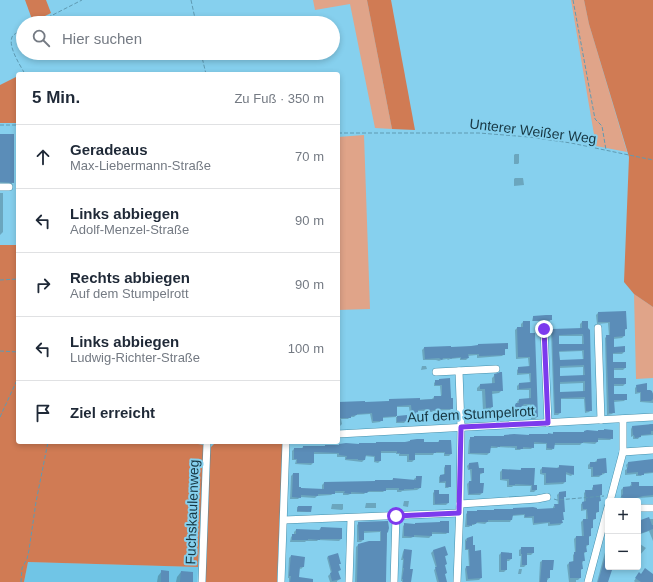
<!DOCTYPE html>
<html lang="de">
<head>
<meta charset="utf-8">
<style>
	body { margin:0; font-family:Helvetica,sans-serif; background:#f2f2f3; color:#1f2937 }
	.controls { position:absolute; right:12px; bottom:12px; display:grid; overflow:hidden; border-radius:4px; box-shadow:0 2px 6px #0003 }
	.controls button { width:36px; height:36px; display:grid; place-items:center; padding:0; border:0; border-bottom:1px solid #e0e1e3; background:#fff; color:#1f2937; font:20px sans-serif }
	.stop { position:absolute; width:12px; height:12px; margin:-9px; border:3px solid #7c3aed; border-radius:50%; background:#fff }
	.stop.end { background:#7c3aed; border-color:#fff; box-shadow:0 1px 4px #0008 }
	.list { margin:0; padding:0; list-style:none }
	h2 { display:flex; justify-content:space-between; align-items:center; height:52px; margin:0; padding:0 16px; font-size:17px }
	h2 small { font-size:13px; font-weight:400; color:#747a83 }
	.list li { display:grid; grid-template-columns:26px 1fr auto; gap:12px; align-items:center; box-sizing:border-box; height:64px; padding:0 16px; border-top:1px solid #e0e1e3 }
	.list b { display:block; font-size:15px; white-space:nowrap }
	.list p { margin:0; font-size:13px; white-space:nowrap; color:#747a83 }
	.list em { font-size:13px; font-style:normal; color:#747a83 }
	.icon { flex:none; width:22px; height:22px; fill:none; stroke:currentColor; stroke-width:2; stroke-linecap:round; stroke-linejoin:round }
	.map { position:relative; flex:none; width:653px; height:582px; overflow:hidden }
	.search { position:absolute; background:#fff; box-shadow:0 2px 6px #0003; left:16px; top:16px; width:324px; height:44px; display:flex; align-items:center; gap:10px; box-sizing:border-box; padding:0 14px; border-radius:22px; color:#747a83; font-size:15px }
	.panel { position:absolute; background:#fff; box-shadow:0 2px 6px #0003; left:16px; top:72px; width:324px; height:372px; border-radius:4px }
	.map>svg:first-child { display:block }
	.built { fill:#70c5e6 }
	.green { fill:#e0a489 }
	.forest { fill:#d07b54 }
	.shadow { fill:#0003; fill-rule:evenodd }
	.building { fill:#5b8db8; fill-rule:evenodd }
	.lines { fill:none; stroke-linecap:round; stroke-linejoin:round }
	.minor-casing { stroke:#458fab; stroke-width:8 }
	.path { stroke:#5f9ab2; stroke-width:1; stroke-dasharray:4 2; stroke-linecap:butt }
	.minor { stroke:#fff; stroke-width:7 }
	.route { stroke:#7c3aed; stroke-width:5 }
	.labels { text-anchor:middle; stroke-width:4; stroke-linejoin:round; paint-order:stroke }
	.street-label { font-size:14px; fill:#173743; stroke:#86d0ee }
</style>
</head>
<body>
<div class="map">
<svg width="653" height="582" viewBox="0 0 653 582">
	<rect width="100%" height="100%" fill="#86d0ee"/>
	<polygon class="built" points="28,562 198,567 197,582 24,582"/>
	<g class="green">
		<polygon points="313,0 367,0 392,129 375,128 350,4 315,10"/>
		<polygon points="571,0 584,0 589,24 627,152 596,146"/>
		<polygon points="364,135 370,309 338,310 338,137"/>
		<polygon points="634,294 653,307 653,378 636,379"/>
	</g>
	<g class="forest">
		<polygon points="25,0 46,0 51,13 33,22"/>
		<polygon points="367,0 391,0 415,130 392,129"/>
		<polygon points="584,0 653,0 653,307 634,294 624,282 629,157 589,24"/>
		<polygon points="18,76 18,123 0,123 0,85"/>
		<polygon points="0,245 18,245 18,442 198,442 198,444 204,445 198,567 28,562 24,582 0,582"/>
		<polygon points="245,442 283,442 277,582 205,582 210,448 215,443"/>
	</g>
	<g class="shadow">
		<polygon points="0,135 13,182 9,187 0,187"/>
		<polygon points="515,154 519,154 519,163 518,164 514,164 514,155"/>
		<polygon points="515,178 523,178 524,185 514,186 514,179"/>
		<polygon points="0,193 3,193 3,232 0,235"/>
		<polygon points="598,313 626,329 624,331 624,336 622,338 613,339 613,348 624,352 622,354 612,354 612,363 625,368 623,370 613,370 613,379 625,384 623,386 613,386 613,395 626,399 624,401 614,402 614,412 612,414 607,415 605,338 607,336 609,336 608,323 597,324 596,315"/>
		<polygon points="551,316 550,321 532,321 533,317"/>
		<polygon points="523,322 529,322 537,417 535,419 531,419 530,406 521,406 516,410 516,405 518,404 517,402 519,400 529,399 529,390 517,390 517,386 519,384 530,383 529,374 517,375 517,370 519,368 529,367 528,358 516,359 515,330 517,328 521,328 521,324"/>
		<path d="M582,322l9,88 -2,2 -4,1 -1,-14h-24v14l-2,2h-4l-3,-83 2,-2 27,-1v-5zM558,336h24v9h-24zM582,351l1,9 -24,1 -1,-9zM583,367v9l-24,1v-9zM583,383v9l-24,1v-9z"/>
		<polygon points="424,348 507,348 504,350 504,354 502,356 477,358 477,355 467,356 468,358 466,360 460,360 460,358 450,359 448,360 447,359 441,360 439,361 436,360 423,360 422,350"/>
		<polygon points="422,366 426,366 427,369 421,370"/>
		<polygon points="495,375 502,390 499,393 492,394 492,407 489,410 483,411 482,391 477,391 477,388 480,385 492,384 492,378"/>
		<polygon points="449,379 452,408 450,410 433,411 432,412 427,412 427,411 417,411 417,413 415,415 410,415 409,407 396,407 396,417 406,416 406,421 404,423 396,423 396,417 382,418 382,420 380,422 372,423 370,414 356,415 354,417 350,417 348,419 341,419 342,424 340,426 338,426 338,403 364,402 364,403 432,399 434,397 441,397 440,386 434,386 434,383 436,381 439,380"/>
		<polygon points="637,386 646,391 650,391 653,393 653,403 640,402 640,393 635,394 635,388"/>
		<polygon points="650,424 653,424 653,435 640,436 638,439 633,439 633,436 631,437 631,429 632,427 648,426"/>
		<polygon points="584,432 612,438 610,440 597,440 597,442 595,444 582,443 580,445 554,445 553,448 552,450 546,450 546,444 533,444 533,447 531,449 521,449 520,450 515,450 515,448 498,447 497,448 490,448 489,453 487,455 468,454 469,440 471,438 528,436 529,435 552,435 553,433 583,433"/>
		<polygon points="417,440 424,443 437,443 439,441 451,454 449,456 444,456 444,453 434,453 433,455 414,455 414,460 412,462 407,462 407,456 399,456 399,454 396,454 396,453 380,453 380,461 378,463 374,462 374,457 364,456 364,460 362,462 345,460 345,457 337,457 337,454 313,454 313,463 311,465 295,464 296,460 292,460 292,451 294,449 301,449 303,447 324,447 358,445 359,444 375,444 376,443 408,442 410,441"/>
		<polygon points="597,460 606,472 604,474 601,475 599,477 591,477 591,469 588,469 588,465 590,463 595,462"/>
		<polygon points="653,460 653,473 643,474 641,476 636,476 636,474 625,475 625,470 627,469 626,465 628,463"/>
		<polygon points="469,464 483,473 479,475 479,484 482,493 480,495 468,495 467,484 469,482 471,482 470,470 468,470 467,466"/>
		<polygon points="445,466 450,486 448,488 445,488 445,483 439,483 439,477 440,476 444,475 444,468"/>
		<polygon points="560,466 573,474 571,476 565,474 565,482 563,484 544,485 544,475 540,474 540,470 542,468 557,468"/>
		<polygon points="522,469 536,490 534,492 530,492 531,486 513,486 512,487 507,487 507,481 500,480 500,472 502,470 520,470"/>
		<polygon points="293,474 298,488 300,489 322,490 322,485 324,483 374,482 375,481 391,481 393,479 414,481 414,479 417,477 420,488 417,490 402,491 401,492 397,492 397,490 385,490 383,492 366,492 364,494 350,494 348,495 343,495 343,493 334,493 331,495 317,496 315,498 300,497 298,499 290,499 291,476"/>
		<polygon points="632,483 638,487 653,487 653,497 639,498 628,501 622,501 620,499 621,497 621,490 623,488 630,487 630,486"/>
		<polygon points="594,486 601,495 599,497 600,501 598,503 598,512 595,514 595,519 592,521 592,528 590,530 590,536 588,538 588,545 586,547 586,552 583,554 584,560 582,563 582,569 580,571 580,578 578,580 576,580 576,582 569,582 567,565 569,563 573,562 573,555 575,553 574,539 576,537 582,537 581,522 583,520 586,520 586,510 581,511 581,504 584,502 584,493 586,491 592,491 592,488"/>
		<polygon points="435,491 438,495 448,503 446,505 433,505 433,493"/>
		<polygon points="559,493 565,496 563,499 564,512 562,513 562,523 560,525 548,526 548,523 533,525 532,518 524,518 524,515 512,516 511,520 510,522 487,522 485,524 476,523 474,525 471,525 469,527 465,527 466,514 468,512 476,512 477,511 493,511 494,510 536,510 553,509 553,507 555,505 558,505 557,495"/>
		<polygon points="404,501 409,501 408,507 403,506"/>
		<polygon points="366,503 376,503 376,508 365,508"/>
		<polygon points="332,504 343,504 343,509 342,510 331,509"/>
		<polygon points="297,507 298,507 310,512 297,512"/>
		<polygon points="649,519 653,519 653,541 649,531 638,535 638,521 638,522"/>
		<polygon points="359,523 387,532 385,582 355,582 356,547 358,545 380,542 380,532 363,533 363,540 361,542 357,542 357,525"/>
		<polygon points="405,524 414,525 415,524 448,532 446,534 431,534 431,536 429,538 413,537 411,538 402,538 403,526"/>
		<polygon points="321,528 341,539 339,541 318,540 317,541 306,541 305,542 290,542 291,537 293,535 294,535 294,532 296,530 319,530"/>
		<polygon points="467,538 472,546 481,578 479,580 466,581 465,569 466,567 469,567 468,550 465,550 465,540"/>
		<polygon points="640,544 646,548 640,555 638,554 638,546"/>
		<polygon points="607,545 608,545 608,567 611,567 607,582 597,582"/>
		<polygon points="445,548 447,555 444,557 446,564 444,566 446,573 444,575 445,582 437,582 434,570 436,568 431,553 433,551"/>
		<polygon points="522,548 533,553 531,555 526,555 526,565 524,567 520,567 521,556 519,556 519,550"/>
		<polygon points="404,550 409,582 402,582 402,581 401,581 403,560 401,560 403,552"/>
		<polygon points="501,553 511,559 509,561 506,561 506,570 504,572 499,572 499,555"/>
		<polygon points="291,556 303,567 301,569 299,568 298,578 303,582 289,582 289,578 288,578 289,558"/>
		<polygon points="328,556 340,563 338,565 340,570 338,572 340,579 337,581 337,582 330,582 328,576 331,573 327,558"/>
		<polygon points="542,561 553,561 552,569 549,571 549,578 546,582 539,582 540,562"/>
		<polygon points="519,569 522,569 521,574 518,574"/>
		<polygon points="162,571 168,582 157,582 158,576"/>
		<polygon points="181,572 192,582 176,582 177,577"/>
		<polygon points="638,575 653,575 653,582 635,582 634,581"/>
	</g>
	<g class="building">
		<polygon points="0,134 14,134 14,183 0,182"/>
		<polygon points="626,311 627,329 625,329 625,336 614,337 614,347 625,346 625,352 613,353 613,362 626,362 626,368 614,368 614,378 626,378 626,384 614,384 614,394 627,394 627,400 614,400 615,413 609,413 606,335 610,335 610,322 598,322 598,312"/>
		<polygon points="546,315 552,315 552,320 533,321 533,316"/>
		<polygon points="523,321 530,321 530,333 535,333 538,417 532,417 532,404 524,404 519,409 516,408 515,407 515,405 516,403 519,403 519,399 531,398 531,388 519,389 519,383 531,382 531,373 518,373 518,367 530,366 530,357 518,357 517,327 523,327"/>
		<path d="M582,321h6v7l2,2 2,81h-6l-1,-14 -24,1v15h-6l-3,-84 30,-1zM583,334l1,10h-25v-9zM584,350v9l-24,1 -1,-9zM584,365l1,10 -25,1v-10zM585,381v10l-25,1v-10z"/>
		<polygon points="508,343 508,349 505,349 505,355 479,356 479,354 468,354 469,358 461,359 461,357 452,358 451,359 450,358 443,358 442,360 439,358 425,359 424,347 451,346 451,347 471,346 478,345 478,344"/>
		<polygon points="500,372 502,372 503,391 492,391 493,407 486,408 485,389 480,389 480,384 495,383 494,374 498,373"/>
		<polygon points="450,378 451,398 453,398 453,409 435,409 435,410 428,411 428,409 418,410 418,413 412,414 411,405 397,406 397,416 407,415 407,421 397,422 397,416 383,417 383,421 373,421 372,413 357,414 357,415 351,416 351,418 339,418 338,402 365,401 365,402 389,401 389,399 420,398 420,400 434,399 434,396 441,396 442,395 442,385 435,385 435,380 439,380 439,379"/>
		<polygon points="647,383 647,390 650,390 652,391 653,395 653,399 651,401 641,401 641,392 637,392 636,385"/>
		<polygon points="653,424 653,431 651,431 651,434 642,435 641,435 641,437 635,438 634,435 633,435 632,426"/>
		<polygon points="604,429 613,430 613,439 598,438 598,442 583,442 583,443 555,443 554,449 547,448 547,443 534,442 534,448 523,447 523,449 517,449 517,446 500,446 500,447 491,446 490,453 470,453 470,437 474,437 474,436 504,436 504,435 514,434 529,435 529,434 548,434 548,433 553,434 553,432 584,432 584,431 587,430 598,431 598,430 604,430"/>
		<polygon points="417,439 424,439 424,442 439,442 439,440 451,440 452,454 445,454 445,452 436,452 436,453 415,453 415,460 409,460 409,454 400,454 400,453 397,453 397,451 381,451 381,461 375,461 375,456 366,455 365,460 358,460 358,459 346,459 347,456 339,455 339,453 314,452 314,463 297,463 297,459 294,459 294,448 303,448 303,446 325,446 325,445 339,445 339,444 346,443 359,444 359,443 376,443 376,442 405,442 410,441 410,440"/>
		<polygon points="606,458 607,473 602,473 602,475 593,476 593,467 590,467 590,462 597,462 597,459"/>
		<polygon points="653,459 653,472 644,473 644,475 638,475 638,472 627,473 627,468 628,467 628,462"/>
		<polygon points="478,462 479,468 484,468 484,473 480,473 480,483 484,483 483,493 469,494 469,481 472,481 472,469 469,469 469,463"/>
		<polygon points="445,465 451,465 451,487 446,487 446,481 440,482 440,475 445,474"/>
		<polygon points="559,465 574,466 574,475 566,472 566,482 546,483 546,473 542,473 542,467 559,468"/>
		<polygon points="521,468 535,468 534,485 537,485 537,490 532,490 532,485 515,484 515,485 509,485 509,479 502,479 502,469 521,470"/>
		<polygon points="293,473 299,473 299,487 301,487 301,488 324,489 324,482 375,481 375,480 393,480 393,478 416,480 416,476 422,476 421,488 414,488 414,489 404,489 404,490 399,490 399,488 386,488 386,491 369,491 367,493 351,492 351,494 344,493 345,491 335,491 335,494 318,494 318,496 301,495 301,498 292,497"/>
		<polygon points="631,482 639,482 639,486 653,486 653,495 643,496 626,501 624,498 621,497 623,494 623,487 632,486"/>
		<polygon points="602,484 602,495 600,495 601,501 599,501 599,512 596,512 596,519 593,519 593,528 591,528 591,536 589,536 589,545 586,545 587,552 584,552 585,561 582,561 583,569 581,569 581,578 570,578 569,562 574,561 574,552 576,552 576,536 584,536 583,519 588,519 587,509 583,509 582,502 586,501 585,490 593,490 593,485"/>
		<polygon points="434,490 439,490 439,494 449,494 449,503 435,504"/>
		<polygon points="566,491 566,497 564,497 565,512 563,512 564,520 562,520 563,523 550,524 550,522 534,523 534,516 525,517 525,514 513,515 512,520 488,520 488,522 477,522 476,524 472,524 472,526 467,525 467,511 477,511 477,510 494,510 494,509 513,509 513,508 533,507 537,508 537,509 555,508 554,504 559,504 559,492"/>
		<polygon points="298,506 312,506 311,512 297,511"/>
		<polygon points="649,517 652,525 653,525 653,529 639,534 638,531 638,521"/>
		<polygon points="388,521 389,528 388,532 387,533 386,582 357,582 358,544 369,541 381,541 381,531 364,531 364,540 359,540 358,522"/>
		<polygon points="440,521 449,521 449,533 432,532 432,536 414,535 414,537 404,536 404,523 415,524 415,523 440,522"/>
		<polygon points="321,527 342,528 342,539 320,539 320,540 308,539 308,540 292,540 292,534 296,534 296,529 320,530"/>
		<polygon points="473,536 473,545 475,545 475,551 481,550 482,578 468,579 466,566 470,566 469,549 466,549 466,541 467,541 467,538"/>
		<polygon points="445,546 448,555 445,556 447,564 445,565 447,573 445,574 447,582 439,582 435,567 437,567 433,550"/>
		<polygon points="521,547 534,547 534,553 527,553 527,565 522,565 522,554 521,554"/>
		<polygon points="404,549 412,550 410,569 413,569 411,582 403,582 403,579 402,579 404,568 403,568 404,559 403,558"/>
		<polygon points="607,551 608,552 608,567 613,567 608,582 598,582"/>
		<polygon points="501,552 512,553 512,559 507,559 507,570 501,570"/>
		<polygon points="338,553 341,564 339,564 341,570 338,571 341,579 332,581 330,573 332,572 328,556"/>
		<polygon points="291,555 305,557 304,567 300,567 299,577 313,579 313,582 290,582 291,576 289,576"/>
		<polygon points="542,560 554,560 553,570 550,570 550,578 547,578 547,582 540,582"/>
		<polygon points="645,568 653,574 653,582 641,582 635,578 639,572 641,574"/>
		<polygon points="161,570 169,571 169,582 161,582"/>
		<polygon points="181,571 193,572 193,582 180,582"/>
	</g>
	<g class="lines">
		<defs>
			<g id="minor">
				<polyline points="0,187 9,187"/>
				<polyline points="598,328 601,420"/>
				<polyline points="544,329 548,423"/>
				<polyline points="436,372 496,369"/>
				<polyline points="338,434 653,417"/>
				<polyline points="623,452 653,450"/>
				<polyline points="610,501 623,452 623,419"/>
				<polyline points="460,504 537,499 547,497"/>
				<polyline points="638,508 653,508"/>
				<polyline points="284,520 459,513"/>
				<polyline points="202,582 207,442"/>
				<polyline points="281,582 286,442"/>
				<polyline points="349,582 351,518"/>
				<polyline points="394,582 396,516"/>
				<polyline points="457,582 460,504 461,427 459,371"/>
				<polyline points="588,582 608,507"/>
			</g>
		</defs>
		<use href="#minor" class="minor-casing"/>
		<g class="path">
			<polyline points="191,0 196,23"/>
			<polyline points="573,0 595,119 602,126 606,150"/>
			<polyline points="37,23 82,0"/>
			<path d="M23,30c-3,2 -9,3 -11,7 -4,10 8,28 13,37"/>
			<polyline points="201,53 206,74"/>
			<polyline points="0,125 18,125"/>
			<polyline points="338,133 479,133 529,137 571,143 653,160"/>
			<polyline points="0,280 18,279"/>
			<polyline points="0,351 18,352"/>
			<polyline points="0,417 18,378"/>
			<polyline points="554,499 557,500 604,496"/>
			<polyline points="21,582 22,568 27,559 29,550 36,502 48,442"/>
		</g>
		<use href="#minor" class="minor"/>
	</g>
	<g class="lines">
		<polyline class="route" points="396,516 459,513 461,427 548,423 544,329"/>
	</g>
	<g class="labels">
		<g class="street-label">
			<text transform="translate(533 131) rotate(7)" y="5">Unterer Weißer Weg</text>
			<text transform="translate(471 414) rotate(-3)" y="5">Auf dem Stumpelrott</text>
			<text transform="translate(192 512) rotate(-88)" y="5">Fuchskaulenweg</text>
		</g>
	</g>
</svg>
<div class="controls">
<button>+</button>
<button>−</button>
</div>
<div class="stop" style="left:396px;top:516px"></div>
<div class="stop end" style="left:544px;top:329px"></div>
<div class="search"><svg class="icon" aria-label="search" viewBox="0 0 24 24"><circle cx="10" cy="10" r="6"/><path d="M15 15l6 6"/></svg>Hier suchen</div>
<section class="panel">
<h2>5 Min.<small>Zu Fuß · 350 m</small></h2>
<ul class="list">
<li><svg class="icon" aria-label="ahead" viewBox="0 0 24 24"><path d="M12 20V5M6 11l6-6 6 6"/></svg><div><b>Geradeaus</b><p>Max-Liebermann-Straße</p></div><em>70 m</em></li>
<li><svg class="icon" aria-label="left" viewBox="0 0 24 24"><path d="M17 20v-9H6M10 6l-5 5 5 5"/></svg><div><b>Links abbiegen</b><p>Adolf-Menzel-Straße</p></div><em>90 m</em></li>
<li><svg class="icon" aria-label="right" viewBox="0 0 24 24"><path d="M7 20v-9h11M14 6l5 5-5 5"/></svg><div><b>Rechts abbiegen</b><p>Auf dem Stumpelrott</p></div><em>90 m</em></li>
<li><svg class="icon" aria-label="left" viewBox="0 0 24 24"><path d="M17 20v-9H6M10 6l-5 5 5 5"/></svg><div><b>Links abbiegen</b><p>Ludwig-Richter-Straße</p></div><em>100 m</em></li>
<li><svg class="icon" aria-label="arrive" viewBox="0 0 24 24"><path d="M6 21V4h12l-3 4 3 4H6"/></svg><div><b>Ziel erreicht</b></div></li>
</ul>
</section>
</div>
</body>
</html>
